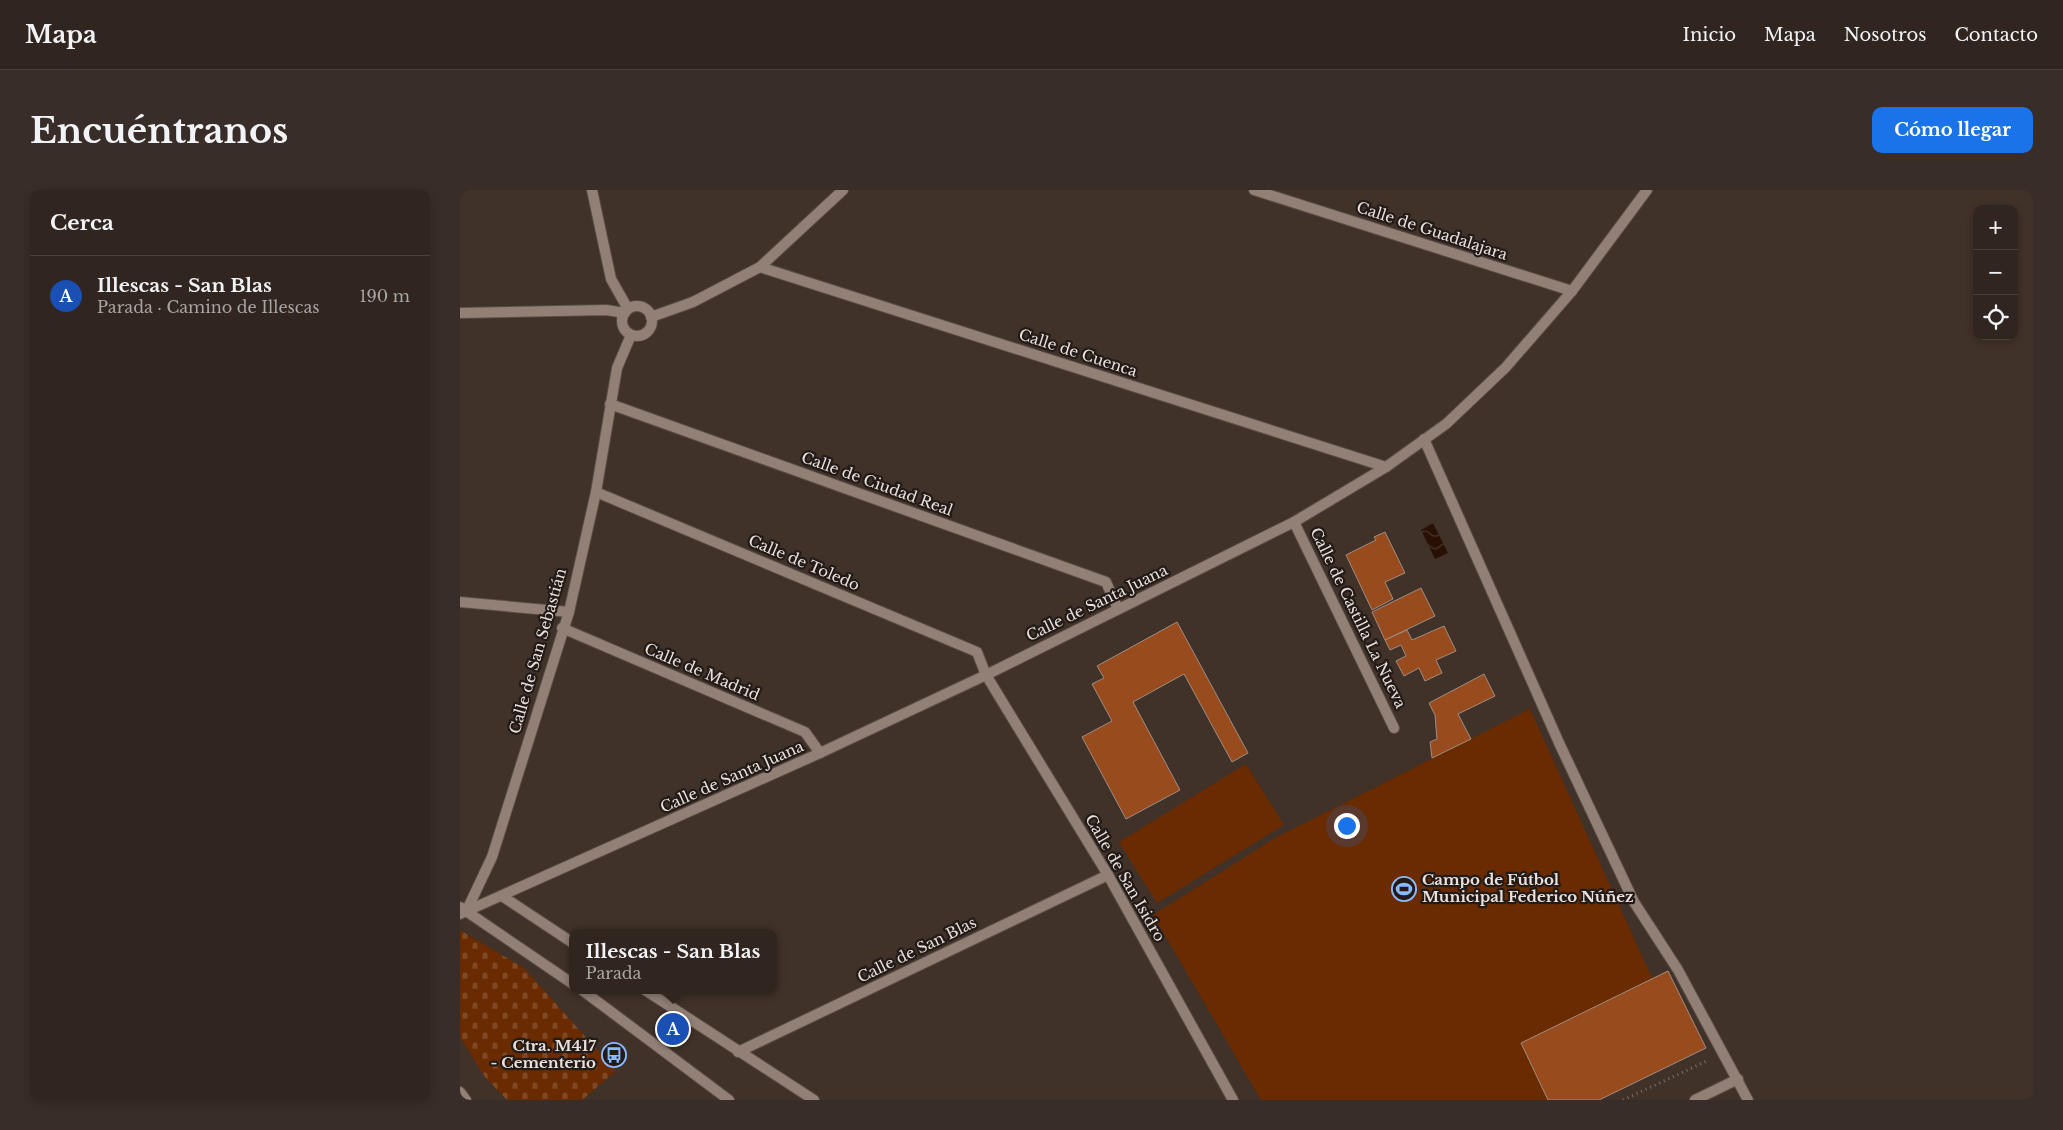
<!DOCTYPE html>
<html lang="es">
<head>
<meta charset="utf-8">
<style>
	body { margin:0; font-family:"Libre Baskerville",serif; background:#382d28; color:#f1f3f6 }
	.controls { position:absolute; right:15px; top:15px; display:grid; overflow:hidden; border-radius:10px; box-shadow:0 2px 8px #0003 }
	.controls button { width:45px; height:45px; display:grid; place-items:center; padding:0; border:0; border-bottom:1px solid #4b423d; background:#30251f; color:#f1f3f6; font:25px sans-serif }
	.you { position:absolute; left:886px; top:635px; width:18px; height:18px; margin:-12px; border:4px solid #fff; border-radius:50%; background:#1a73e8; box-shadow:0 0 0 8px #1a73e833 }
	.badge { display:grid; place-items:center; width:32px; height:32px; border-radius:50%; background:#1a73e8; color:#fff; font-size:16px; font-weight:700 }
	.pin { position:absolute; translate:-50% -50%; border:2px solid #fff; box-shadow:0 1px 5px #0006 }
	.popup { position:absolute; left:109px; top:739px; width:208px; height:65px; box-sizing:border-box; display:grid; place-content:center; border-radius:10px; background:#30251f; filter:drop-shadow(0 1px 4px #0005); font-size:16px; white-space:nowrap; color:#a8a5a4 }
	.popup b { font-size:19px; color:#f1f3f6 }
	.popup::after { content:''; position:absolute; left:50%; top:100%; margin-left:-10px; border:10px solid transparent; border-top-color:#30251f }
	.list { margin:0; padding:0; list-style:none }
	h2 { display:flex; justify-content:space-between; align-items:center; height:65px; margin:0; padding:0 20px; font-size:21px }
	h2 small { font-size:16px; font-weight:400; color:#a8a5a4 }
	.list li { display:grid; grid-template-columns:32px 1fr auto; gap:15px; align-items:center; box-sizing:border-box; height:80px; padding:0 20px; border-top:1px solid #4b423d }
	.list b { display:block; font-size:19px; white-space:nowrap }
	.list p { margin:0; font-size:16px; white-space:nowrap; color:#a8a5a4 }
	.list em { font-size:16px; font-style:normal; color:#a8a5a4 }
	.icon { flex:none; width:28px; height:28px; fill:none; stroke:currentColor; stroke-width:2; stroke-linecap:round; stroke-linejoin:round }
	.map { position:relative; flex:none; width:1573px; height:910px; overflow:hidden; border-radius:10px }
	header { display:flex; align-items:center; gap:30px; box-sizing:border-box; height:70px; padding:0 25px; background:#30251f; border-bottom:1px solid #4b423d }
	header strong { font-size:24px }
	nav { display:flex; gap:28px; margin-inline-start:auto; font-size:18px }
	.intro { display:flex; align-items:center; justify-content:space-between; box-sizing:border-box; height:120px; padding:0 30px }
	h1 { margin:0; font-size:35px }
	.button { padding:12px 22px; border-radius:10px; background:#1a73e8; color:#fff; font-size:18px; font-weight:700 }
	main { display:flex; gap:30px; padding:0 30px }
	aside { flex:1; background:#30251f; border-radius:10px; box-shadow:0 2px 8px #0003 }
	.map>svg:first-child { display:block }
	.grass { fill:#6a2b00 }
	.cemetery { fill:url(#cemetery-stones) }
	.water { fill:url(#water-waves) }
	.building { fill:#984b1c; stroke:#a08d84 }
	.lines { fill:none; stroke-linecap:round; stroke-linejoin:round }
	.service-casing { stroke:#594d46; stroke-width:12 }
	.pedestrian-casing { stroke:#594d46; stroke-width:12 }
	.minor-casing { stroke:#594d46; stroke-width:12 }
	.tertiary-casing { stroke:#594d46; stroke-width:12 }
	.path { stroke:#7c6f68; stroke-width:3; stroke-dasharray:1 4; stroke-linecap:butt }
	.service { stroke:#928077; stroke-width:10 }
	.pedestrian { stroke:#928077; stroke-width:10 }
	.minor { stroke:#928077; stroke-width:10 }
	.tertiary { stroke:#928077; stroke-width:10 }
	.labels { text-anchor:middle; stroke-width:4.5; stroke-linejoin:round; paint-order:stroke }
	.street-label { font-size:15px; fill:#eae0db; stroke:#221b17 }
	.poi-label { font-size:15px; font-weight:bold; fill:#eae0db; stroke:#221b17; text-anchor:start }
</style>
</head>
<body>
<header>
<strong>Mapa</strong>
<nav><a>Inicio</a><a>Mapa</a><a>Nosotros</a><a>Contacto</a></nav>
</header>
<div class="intro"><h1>Encuéntranos</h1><a class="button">Cómo llegar</a></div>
<main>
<aside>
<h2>Cerca<small></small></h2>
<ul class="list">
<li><span class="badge" style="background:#1a4fb4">A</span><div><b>Illescas - San Blas</b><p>Parada · Camino de Illescas</p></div><em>190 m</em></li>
</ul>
</aside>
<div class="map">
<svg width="1573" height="910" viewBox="0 0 1573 910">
	<defs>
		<pattern id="cemetery-stones" width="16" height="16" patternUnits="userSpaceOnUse" patternTransform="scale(1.25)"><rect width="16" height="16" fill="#6a2b00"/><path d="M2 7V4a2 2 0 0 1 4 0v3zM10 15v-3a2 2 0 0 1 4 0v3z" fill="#7f4925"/></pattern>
		<pattern id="water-waves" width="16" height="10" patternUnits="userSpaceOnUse" patternTransform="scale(1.25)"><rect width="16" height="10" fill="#291004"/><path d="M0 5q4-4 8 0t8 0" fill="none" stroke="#483228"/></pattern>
	</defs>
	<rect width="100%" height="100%" fill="#403129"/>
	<g class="grass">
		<polygon points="1070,519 1192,788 1208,781 1246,858 1139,910 801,910 693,725 815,648"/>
		<polygon points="786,574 824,635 697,713 659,652"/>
	</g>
	<polygon class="cemetery" points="0,740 64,778 156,881 122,910 47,910 25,887 0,847"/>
	<polygon class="water" points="973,333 988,363 975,369 961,340"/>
	<g class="building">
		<polygon points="925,342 945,383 925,392 933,409 912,420 886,365 916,350 914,347"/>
		<polygon points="961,398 975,426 925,450 912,422"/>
		<polygon points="717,432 788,563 772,572 724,484 673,512 720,600 666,629 622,547 652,531 632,494 644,488 637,476"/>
		<polygon points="984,436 996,461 976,470 982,483 965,491 959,478 944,486 936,471 946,466 941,455 930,460 925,450 947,440 952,450"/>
		<polygon points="1024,484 1035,506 998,524 1011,549 972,568 970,552 977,549 975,525 969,513"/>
		<polygon points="1208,781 1246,858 1139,910 1088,910 1061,853"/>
	</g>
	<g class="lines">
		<defs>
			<polyline id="service" points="0,902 6,910"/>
			<g id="pedestrian">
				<polyline points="964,249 1100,555 1174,712 1218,780 1288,910"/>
				<polyline points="0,412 109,422"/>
			</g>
			<g id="minor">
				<polyline points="132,0 151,89 168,119"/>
				<polyline points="794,0 1112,101"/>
				<polyline points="300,77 926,277"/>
				<circle cx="177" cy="131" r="15"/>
				<polyline points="0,123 146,120 165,123"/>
				<polyline points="191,127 233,112 300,77 383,0"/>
				<polyline points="150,214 646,392 658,419"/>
				<polyline points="136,302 517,462 526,485 648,685 773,910"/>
				<polyline points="834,332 934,538"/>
				<polyline points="102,438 345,542 360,563"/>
				<polyline points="42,706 113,753"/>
				<polyline points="6,722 32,667 109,422 136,302 157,178 171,145"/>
				<polyline points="0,724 360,563 526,485 834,332 926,277 986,234 1046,177 1112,101 1187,0"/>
				<polyline points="185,800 354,910"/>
				<polyline points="278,862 648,685"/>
				<polyline points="1235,910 1278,889"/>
			</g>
			<g id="tertiary">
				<polyline points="0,717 113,794"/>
				<polyline points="122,800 269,910"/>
			</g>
		</defs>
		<use href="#service" class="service-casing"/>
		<use href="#pedestrian" class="pedestrian-casing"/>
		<use href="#minor" class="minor-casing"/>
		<use href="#tertiary" class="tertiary-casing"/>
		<polyline class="path" points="1163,910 1249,870"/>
		<use href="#service" class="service"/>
		<use href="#pedestrian" class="pedestrian"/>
		<use href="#minor" class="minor"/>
		<use href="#tertiary" class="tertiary"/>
	</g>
	<defs>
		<symbol id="stadium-ring" viewBox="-11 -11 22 22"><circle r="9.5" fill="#221b17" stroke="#8cb9fc" stroke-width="1.5"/><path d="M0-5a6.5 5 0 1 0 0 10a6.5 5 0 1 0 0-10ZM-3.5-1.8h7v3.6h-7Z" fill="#8cb9fc"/></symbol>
		<symbol id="bus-ring" viewBox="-11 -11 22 22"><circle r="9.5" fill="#221b17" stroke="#8cb9fc" stroke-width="1.5"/><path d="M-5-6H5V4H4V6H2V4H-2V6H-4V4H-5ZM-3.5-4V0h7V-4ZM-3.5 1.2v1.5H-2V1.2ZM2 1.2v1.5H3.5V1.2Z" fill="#8cb9fc"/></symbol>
	</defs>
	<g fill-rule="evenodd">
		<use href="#stadium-ring" x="930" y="685" width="28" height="28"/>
		<use href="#bus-ring" x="140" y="851" width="28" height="28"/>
	</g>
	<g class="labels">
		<g class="street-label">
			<text transform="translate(972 41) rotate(18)" y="5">Calle de Guadalajara</text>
			<text transform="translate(618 163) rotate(18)" y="5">Calle de Cuenca</text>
			<text transform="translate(417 294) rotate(20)" y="5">Calle de Ciudad Real</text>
			<text transform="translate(344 373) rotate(23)" y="5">Calle de Toledo</text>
			<text transform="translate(637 413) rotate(-26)" y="5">Calle de Santa Juana</text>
			<text transform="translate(898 428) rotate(64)" y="5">Calle de Castilla La Nueva</text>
			<text transform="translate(78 461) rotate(-74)" y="5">Calle de San Sebastián</text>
			<text transform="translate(242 482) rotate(23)" y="5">Calle de Madrid</text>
			<text transform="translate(272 587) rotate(-24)" y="5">Calle de Santa Juana</text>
			<text transform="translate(665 688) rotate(60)" y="5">Calle de San Isidro</text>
			<text transform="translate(457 760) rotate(-26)" y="5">Calle de San Blas</text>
		</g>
		<g class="poi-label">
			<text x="962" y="695">Campo de Fútbol<tspan x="962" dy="17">Municipal Federico Núñez</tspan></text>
			<text x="136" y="861" text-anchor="end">Ctra. M417<tspan x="136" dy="17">- Cementerio</tspan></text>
		</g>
	</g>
</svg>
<div class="controls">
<button>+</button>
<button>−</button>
<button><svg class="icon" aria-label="locate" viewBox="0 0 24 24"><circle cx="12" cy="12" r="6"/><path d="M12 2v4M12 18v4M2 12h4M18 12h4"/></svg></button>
</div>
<div class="you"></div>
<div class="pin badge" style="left:213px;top:839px;background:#1a4fb4">A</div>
<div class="popup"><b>Illescas - San Blas</b>Parada</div>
</div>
</main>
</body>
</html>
